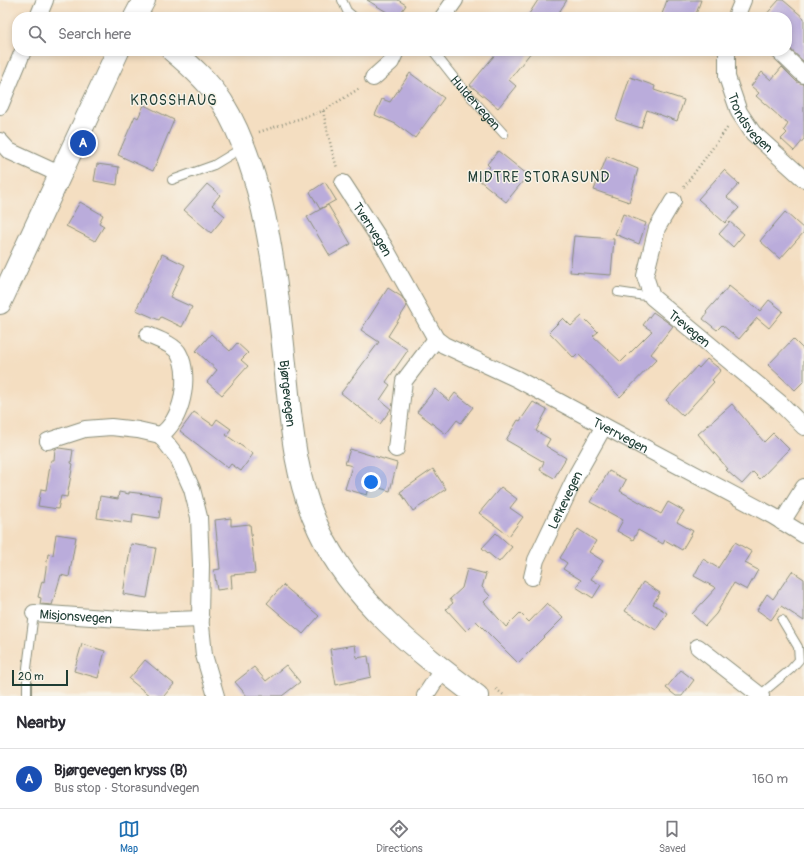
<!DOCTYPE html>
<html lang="en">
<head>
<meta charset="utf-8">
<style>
	body { margin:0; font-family:Pangolin,sans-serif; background:#f2f2f3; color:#2b2b33 }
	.scale { position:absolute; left:12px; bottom:10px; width:56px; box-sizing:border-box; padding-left:4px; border:2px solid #1f3d34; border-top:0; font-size:11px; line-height:14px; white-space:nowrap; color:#1f3d34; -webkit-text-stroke:3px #f7f3e8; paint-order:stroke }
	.you { position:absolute; left:371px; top:482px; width:14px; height:14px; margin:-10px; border:3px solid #fff; border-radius:50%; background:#1a73e8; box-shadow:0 0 0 6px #1a73e833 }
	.badge { display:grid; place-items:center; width:26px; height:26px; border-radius:50%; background:#1f6fb2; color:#fff; font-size:13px; font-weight:700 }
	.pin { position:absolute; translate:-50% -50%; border:2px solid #fff; box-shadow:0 1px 4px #0006 }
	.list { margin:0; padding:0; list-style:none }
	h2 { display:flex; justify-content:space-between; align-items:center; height:52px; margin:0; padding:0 16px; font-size:17px }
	h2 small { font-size:13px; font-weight:400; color:#7c7c81 }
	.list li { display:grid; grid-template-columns:26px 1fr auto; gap:12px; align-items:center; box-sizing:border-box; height:60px; padding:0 16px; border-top:1px solid #e1e1e2 }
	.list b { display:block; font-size:15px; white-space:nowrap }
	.list p { margin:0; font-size:13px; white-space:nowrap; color:#7c7c81 }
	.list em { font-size:13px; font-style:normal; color:#7c7c81 }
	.icon { flex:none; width:22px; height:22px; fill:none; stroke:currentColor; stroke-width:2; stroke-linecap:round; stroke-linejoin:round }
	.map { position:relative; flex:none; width:804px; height:696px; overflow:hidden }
	.search { position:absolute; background:#fff; box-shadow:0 2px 6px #0003; left:12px; right:12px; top:12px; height:44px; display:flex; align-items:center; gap:10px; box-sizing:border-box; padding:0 14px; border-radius:16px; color:#7c7c81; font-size:15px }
	.sheet { height:112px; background:#fff }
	nav { display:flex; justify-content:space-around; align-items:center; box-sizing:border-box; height:56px; border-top:1px solid #e1e1e2; background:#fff; font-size:11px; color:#7c7c81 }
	nav a { display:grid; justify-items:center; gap:2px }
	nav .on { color:#1f6fb2 }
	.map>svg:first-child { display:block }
	.building { fill:#baacdb }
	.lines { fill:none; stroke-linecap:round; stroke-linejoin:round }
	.lane-casing { stroke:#8a8e7a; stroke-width:10 }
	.street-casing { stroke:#8a8e7a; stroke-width:18 }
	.secondary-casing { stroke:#8a8e7a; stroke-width:24 }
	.path { stroke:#8a8e7a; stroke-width:2.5; stroke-dasharray:1 3; stroke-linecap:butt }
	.lane { stroke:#fff; stroke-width:8 }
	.street { stroke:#fff; stroke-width:16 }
	.secondary { stroke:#fff; stroke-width:22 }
	.labels { text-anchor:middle; stroke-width:3; stroke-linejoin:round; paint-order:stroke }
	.street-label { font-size:13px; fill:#1f3d34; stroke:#f7f3e8 }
	.neighbourhood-label { font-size:14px; letter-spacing:1px; fill:#1f3d34; stroke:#f7f3e8 }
</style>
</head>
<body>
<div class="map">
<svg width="804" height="696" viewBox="0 0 804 696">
	<rect width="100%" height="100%" fill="#f7f3e8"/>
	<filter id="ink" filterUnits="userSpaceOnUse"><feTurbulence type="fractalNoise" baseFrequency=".025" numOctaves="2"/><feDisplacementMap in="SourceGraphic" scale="8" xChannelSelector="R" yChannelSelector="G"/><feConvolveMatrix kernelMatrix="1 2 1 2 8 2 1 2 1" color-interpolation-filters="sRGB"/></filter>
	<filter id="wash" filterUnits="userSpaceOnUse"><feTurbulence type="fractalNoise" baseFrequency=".012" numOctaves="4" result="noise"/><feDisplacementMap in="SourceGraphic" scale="16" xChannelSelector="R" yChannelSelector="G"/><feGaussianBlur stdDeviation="0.9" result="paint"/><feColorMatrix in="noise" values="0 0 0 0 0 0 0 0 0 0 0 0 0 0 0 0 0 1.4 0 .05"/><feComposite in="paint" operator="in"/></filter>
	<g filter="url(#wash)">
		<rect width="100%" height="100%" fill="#f4dec1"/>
		<g id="blocks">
			<g class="building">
				<polygon points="367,0 398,0 406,5 398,17 395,17"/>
				<polygon points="538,0 567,0 556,17 527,17"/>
				<polygon points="667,0 701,0 695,17 661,17"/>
				<polygon points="779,0 783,0 804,18 804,62 787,46 787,17 764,17"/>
				<polygon points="498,51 532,51 509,80 516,86 498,108 470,85"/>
				<polygon points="782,67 797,82 804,84 804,139 794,151 781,139 787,133 784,130 788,124 756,96 759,93 751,86 762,72 771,80"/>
				<polygon points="410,73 444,98 415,138 396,124 375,115 382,99 390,102"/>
				<polygon points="630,77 655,86 654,90 684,100 677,121 647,110 641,128 616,120"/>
				<polygon points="144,105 174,120 153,171 118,155 135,116 138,118"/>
				<polygon points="498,151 528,175 506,202 479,180 490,167 487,164"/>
				<polygon points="607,156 638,169 629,202 594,190"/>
				<polygon points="97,164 119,167 117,185 94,181"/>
				<polygon points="724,170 739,184 727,197 739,208 725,223 698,199"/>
				<polygon points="325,182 336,200 320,209 310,192"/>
				<polygon points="207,184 220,195 212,205 225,216 211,233 184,210"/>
				<polygon points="80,202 103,215 99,223 104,226 95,241 66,226"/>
				<polygon points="328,205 351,244 330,256 307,217"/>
				<polygon points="785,212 804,229 804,232 780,259 760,241"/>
				<polygon points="623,214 646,223 639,244 615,234"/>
				<polygon points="730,222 744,234 733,247 719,234"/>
				<polygon points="574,236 614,239 611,275 570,272"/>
				<polygon points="162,254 185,265 170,297 192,307 182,327 161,317 159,320 136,310"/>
				<polygon points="729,286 760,311 769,300 783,311 769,328 757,318 739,339 722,325 717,330 703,319 707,313 706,312"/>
				<polygon points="388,288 402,297 407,306 388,336 408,350 386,382 390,385 380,400 391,409 380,424 341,393 379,342 361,330"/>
				<polygon points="653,312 673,326 651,354 657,359 620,397 578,354 574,358 549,332 563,318 571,326 582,316 598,332 593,336 621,362 652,331 643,325"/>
				<polygon points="211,334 230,351 237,343 248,353 241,360 248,366 222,395 207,382 217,370 196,351"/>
				<polygon points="793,339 804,350 804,381 795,390 768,365"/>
				<polygon points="707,359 721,370 712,380 714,382 683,416 666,400 697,366 699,368"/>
				<polygon points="435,389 449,401 455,393 473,407 461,423 457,420 446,434 417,412"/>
				<polygon points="533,402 547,410 536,431 550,439 546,446 566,458 554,478 540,470 544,462 506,440 518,420 520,421"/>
				<polygon points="732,404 764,442 773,433 789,449 760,479 753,472 742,484 726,470 728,469 698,434"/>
				<polygon points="194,412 213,425 217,419 231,429 226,435 253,454 241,471 231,464 228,468 180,431"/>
				<polygon points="59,448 73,450 71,463 73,464 67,497 61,496 58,509 38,506 41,489 46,490 51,460 54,460 55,449"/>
				<polygon points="350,449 397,463 390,491 370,485 367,495 345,489 352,466 345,464"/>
				<polygon points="433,469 446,489 413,511 400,492"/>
				<polygon points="609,471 626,480 620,491 661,514 668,502 684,511 677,522 693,531 682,550 665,540 663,544 638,530 633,540 617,531 623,520 590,502"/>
				<polygon points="501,487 517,499 510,508 523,517 509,536 479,513"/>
				<polygon points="119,492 129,494 129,492 162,496 159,518 133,514 132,523 97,518 100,496 118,499"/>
				<polygon points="231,518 231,526 250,524 255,573 231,575 232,588 217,590 214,570 220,569 215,520"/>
				<polygon points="578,529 596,541 589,552 603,561 591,579 601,585 593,598 576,587 581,580 563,569 567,563 560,558"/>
				<polygon points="496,533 512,547 499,562 482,548"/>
				<polygon points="56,534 76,537 69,577 61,575 52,605 40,604 41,598 38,597 42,581 44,582 48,554 53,555"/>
				<polygon points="735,542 752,552 745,563 758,570 747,590 734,583 716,614 705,626 692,614 716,588 694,576 703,559 718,568"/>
				<polygon points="131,544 156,548 147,598 123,594"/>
				<polygon points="467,569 486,574 482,587 490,596 484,602 506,627 520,613 529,622 547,603 563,618 518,663 476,621 466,631 446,609 453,603 450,599 462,588"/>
				<polygon points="792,571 804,579 804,621 781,606 771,620 757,610 767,594 773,599"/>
				<polygon points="643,582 660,593 653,604 667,613 656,630 625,611"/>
				<polygon points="283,585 319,616 303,634 267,603"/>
				<polygon points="82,644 105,651 98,678 74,671"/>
				<polygon points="355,645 357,658 368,656 371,677 336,685 330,649"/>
				<polygon points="145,660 174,684 164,696 150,696 129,679"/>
				<polygon points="286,665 300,682 282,696 247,696 235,682 254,667 266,681"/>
				<polygon points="681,670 694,680 682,696 676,696 666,688"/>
			</g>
		</g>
	</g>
	<g filter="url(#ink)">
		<use href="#blocks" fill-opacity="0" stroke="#8a8e7a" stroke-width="1"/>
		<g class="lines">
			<defs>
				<g id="lane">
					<polyline points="342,0 347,11 354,17"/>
					<path id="s1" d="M433,51l26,33 45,50"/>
					<polyline points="172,180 214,165 242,148"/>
					<polyline points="618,292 652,297"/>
					<polyline points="761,694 791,669 799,660 798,647 782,620"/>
					<polyline points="27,696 27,668 34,613"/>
				</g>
				<g id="street">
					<polyline points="38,17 45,0"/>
					<polyline points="443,17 455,0"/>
					<polyline points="736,17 743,0"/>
					<path id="s2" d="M727,51v26l12,35 14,21 51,46"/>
					<polyline points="779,51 804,75"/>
					<polyline points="373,78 391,62 396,51"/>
					<polyline points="0,106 23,51"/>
					<polyline points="0,141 9,151 59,174"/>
					<path id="s3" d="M343,183l41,63 52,93 8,6 73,34 87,47 169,90 31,19"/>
					<path id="s4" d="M673,201l-16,27 -12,48 7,21 128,106 24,24"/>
					<path d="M148,335c9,4 27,10 31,19 12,22 3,68 -19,81"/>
					<polyline points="48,441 85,429 111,427 138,430 160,435 178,458 192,489 199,517 201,565 200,616 204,655 216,696"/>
					<polyline points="396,449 404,381 436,339"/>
					<polyline points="782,522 804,487"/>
					<path id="s5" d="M532,577l4,-17 41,-86 27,-48"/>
					<path id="s6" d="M34,613l114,8 53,-2"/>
					<polyline points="698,647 761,696"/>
					<polyline points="425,696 442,670"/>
				</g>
				<g id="secondary">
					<polyline points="135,17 144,0"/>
					<path id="s7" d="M173,51c18,15 36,31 49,51 47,76 56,194 65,282 5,50 10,100 32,146 33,71 96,119 158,166"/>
					<polyline points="0,303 118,51"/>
				</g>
			</defs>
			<use href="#lane" class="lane-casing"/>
			<use href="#street" class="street-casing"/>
			<use href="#secondary" class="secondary-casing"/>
			<g class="path">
				<polyline points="323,111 332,151 337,168"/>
				<polyline points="259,132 323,111 360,88"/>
				<polyline points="684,187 728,127"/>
				<polyline points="496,689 505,696"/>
			</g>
			<use href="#lane" class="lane"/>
			<use href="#street" class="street"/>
			<use href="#secondary" class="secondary"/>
		</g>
	</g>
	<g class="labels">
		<g class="street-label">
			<text dy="5" stroke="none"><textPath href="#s1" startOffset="67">Huldervegen</textPath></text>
			<text dy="5" stroke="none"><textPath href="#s2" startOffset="78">Trondsvegen</textPath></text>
			<text dy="5" stroke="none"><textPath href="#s3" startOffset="55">Tverrvegen</textPath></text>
			<text dy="5" stroke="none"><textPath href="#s4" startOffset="152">Trevegen</textPath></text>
			<text dy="5" stroke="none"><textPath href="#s7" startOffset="372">Bjørgevegen</textPath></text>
			<text dy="5" stroke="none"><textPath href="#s3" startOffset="390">Tverrvegen</textPath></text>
			<text dy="5" stroke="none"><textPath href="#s5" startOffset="84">Lerkevegen</textPath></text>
			<text dy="5" stroke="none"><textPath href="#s6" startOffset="42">Misjonsvegen</textPath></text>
		</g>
		<g class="neighbourhood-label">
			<text x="174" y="105">KROSSHAUG</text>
			<text x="539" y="182">MIDTRE STORASUND</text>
		</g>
	</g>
</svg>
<div class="scale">20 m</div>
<div class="you"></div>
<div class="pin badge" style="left:83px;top:143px;background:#1a4fb4">A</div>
<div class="search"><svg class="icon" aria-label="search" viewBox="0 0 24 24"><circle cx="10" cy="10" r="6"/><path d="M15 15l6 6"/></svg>Search here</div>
</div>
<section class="sheet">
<h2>Nearby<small></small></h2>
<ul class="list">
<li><span class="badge" style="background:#1a4fb4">A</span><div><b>Bjørgevegen kryss (B)</b><p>Bus stop · Storasundvegen</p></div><em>160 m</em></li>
</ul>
</section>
<nav>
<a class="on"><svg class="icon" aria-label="map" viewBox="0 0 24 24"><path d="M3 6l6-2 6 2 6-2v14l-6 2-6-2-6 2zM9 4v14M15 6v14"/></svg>Map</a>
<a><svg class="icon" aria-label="directions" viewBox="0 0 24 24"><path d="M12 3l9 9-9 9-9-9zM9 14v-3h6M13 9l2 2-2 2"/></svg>Directions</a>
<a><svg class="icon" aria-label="saved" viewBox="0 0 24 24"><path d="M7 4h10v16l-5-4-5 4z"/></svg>Saved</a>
</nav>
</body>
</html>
